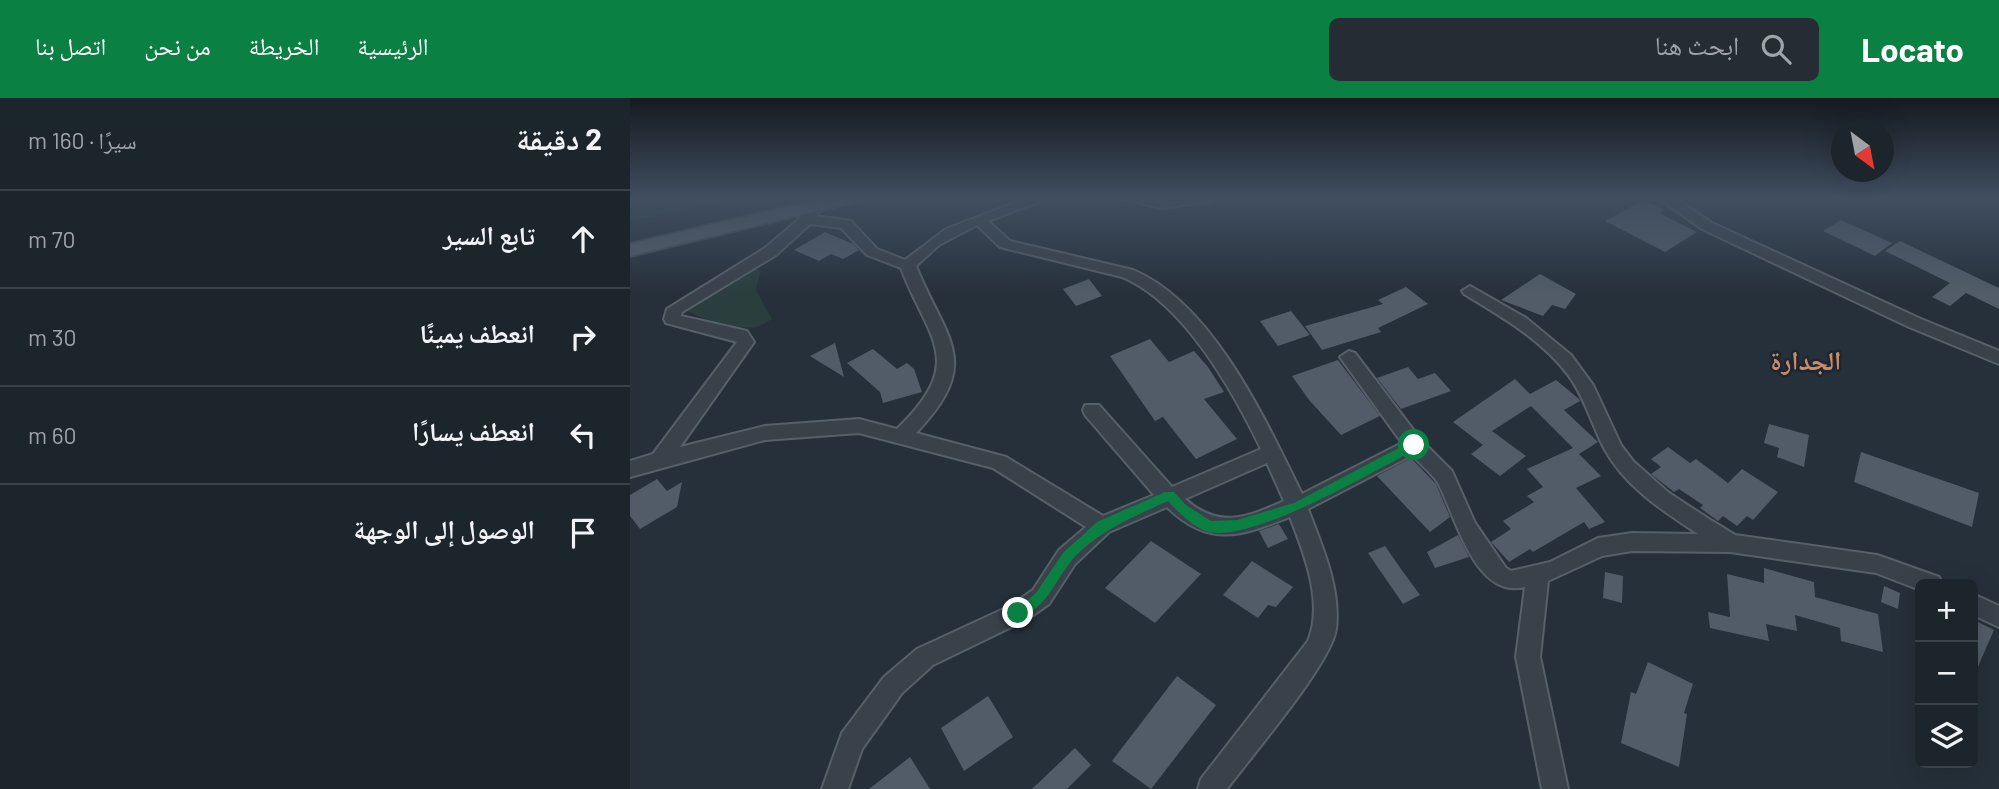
<!DOCTYPE html>
<html lang="ar">
<head>
<meta charset="utf-8">
<style>
	body { margin:0; font-family:Barlow,"Noto Naskh Arabic",sans-serif; background:#252c34; color:#f1f3f6; direction:rtl }
	.controls { position:absolute; right:21px; bottom:21px; display:grid; overflow:hidden; border-radius:10px; box-shadow:0 7px 28px #0002 }
	.controls button { width:63px; height:63px; display:grid; place-items:center; padding:0; border:0; border-bottom:2px solid #3a4148; background:#1c242c; color:#f1f3f6; font:35px sans-serif }
	.compass { position:absolute; left:1201px; top:21px; width:63px; height:63px; border-radius:50%; background:#1c242c; box-shadow:0 7px 28px #0002; rotate:148deg }
	.stop { position:absolute; width:21px; height:21px; margin:-16px; border:5px solid #0b8043; border-radius:50%; background:#fff }
	.stop.end { background:#0b8043; border-color:#fff; box-shadow:0 2px 7px #0008 }
	.list { margin:0; padding:0; list-style:none }
	h2 { display:flex; justify-content:space-between; align-items:center; height:91px; margin:0; padding:0 28px; font-size:30px }
	h2 small { font-size:23px; font-weight:400; color:#a0a4a9 }
	.list li { display:grid; grid-template-columns:46px 1fr auto; gap:21px; align-items:center; box-sizing:border-box; height:98px; padding:0 28px; border-top:2px solid #3a4148 }
	.list b { display:block; font-size:26px; white-space:nowrap }
	.list em { font-size:23px; font-style:normal; color:#a0a4a9 }
	.icon { flex:none; width:38px; height:38px; fill:none; stroke:currentColor; stroke-width:2; stroke-linecap:round; stroke-linejoin:round }
	.map { position:relative; flex:none; width:1369px; height:691px; overflow:hidden; direction:ltr }
	header { display:flex; align-items:center; gap:42px; box-sizing:border-box; height:98px; padding:0 35px; background:#0b8043; color:#fff }
	header strong { font-size:33px }
	nav { display:flex; gap:38px; margin-inline-start:auto; font-size:24px }
	.search { width:490px; height:63px; background:#252c34; display:flex; align-items:center; gap:18px; box-sizing:border-box; padding:0 24px; border-radius:10px; color:#a0a4a9; font-size:26px }
	main { display:flex }
	aside { flex:1; background:#1c242c }
	.map>svg:first-child { display:block }
	.green { fill:#2a3e3d }
	.building { fill:#515c68 }
	.lines { fill:none; stroke-linecap:round; stroke-linejoin:round }
	.minor-casing { stroke:#575f68; stroke-width:4 }
	.major-casing { stroke:#454d56; stroke-width:4 }
	.minor { fill:#39414a; fill-rule:evenodd }
	.major { fill:#57606a; fill-rule:evenodd }
	.route { fill:#0b8043 }
	.labels { text-anchor:middle; stroke-width:5; stroke-linejoin:round; paint-order:stroke }
	.district-label { font-size:26px; font-weight:bold; fill:#ca8c6b; stroke:#1e262f }
</style>
</head>
<body>
<header>
<strong>Locato</strong>
<div class="search"><svg class="icon" aria-label="search" viewBox="0 0 24 24"><circle cx="10" cy="10" r="6"/><path d="M15 15l6 6"/></svg>ابحث هنا</div>
<nav><a>الرئيسية</a><a>الخريطة</a><a>من نحن</a><a>اتصل بنا</a></nav>
</header>
<main>
<div class="map">
<svg width="1369" height="691" viewBox="0 0 1369 691">
	<rect width="100%" height="100%" fill="#25303a"/>
	<g class="green">
		<polygon points="0,100 103,100 0,123"/>
		<path d="M121,169l10,3 -5,20 16,29c-4,2 -11,7 -16,8 -19,3 -56,-8 -72,-18z"/>
	</g>
	<g class="building">
		<polygon points="1013,102 1034,112 1029,115 1067,134 1035,154 975,123"/>
		<polygon points="1211,122 1262,145 1245,158 1193,133"/>
		<polygon points="195,134 223,146 229,152 213,161 201,156 189,163 164,152"/>
		<polygon points="1270,143 1369,190 1369,211 1336,195 1320,208 1302,199 1320,185 1255,153"/>
		<polygon points="910,176 946,196 935,211 922,207 913,218 871,202"/>
		<polygon points="459,181 472,198 446,208 433,191"/>
		<polygon points="776,189 798,206 748,230 751,234 692,252 675,228 753,206 748,202"/>
		<polygon points="661,213 680,237 648,248 630,223"/>
		<polygon points="520,241 539,264 564,253 578,269 594,294 574,301 607,341 566,361 533,319 525,323 480,258"/>
		<polygon points="205,245 214,279 180,258"/>
		<polygon points="243,251 267,271 277,265 284,271 292,294 253,305 250,294 217,265"/>
		<polygon points="708,262 750,318 711,337 679,302 662,278"/>
		<polygon points="778,269 788,281 805,275 821,293 771,311 747,280"/>
		<polygon points="885,281 900,296 926,282 949,301 950,303 934,312 968,344 949,356 971,378 946,390 975,424 959,431 954,424 903,454 900,451 879,464 861,444 881,431 873,423 904,404 897,398 913,389 897,371 943,350 901,308 862,333 896,358 870,378 841,356 853,347 823,324"/>
		<polygon points="1139,326 1179,337 1174,369 1147,359 1149,350 1134,345"/>
		<polygon points="1038,349 1060,365 1066,361 1098,385 1112,371 1148,394 1123,422 1117,418 1107,428 1093,418 1088,423 1070,410 1073,407 1049,391 1044,394 1021,376 1031,369 1021,361"/>
		<polygon points="1231,354 1349,395 1342,429 1224,384"/>
		<polygon points="781,360 806,386 820,419 800,434 747,378"/>
		<polygon points="27,381 37,393 52,384 47,409 10,431 0,418 0,397"/>
		<polygon points="649,426 658,441 638,450 629,433"/>
		<polygon points="828,437 839,459 805,470 797,454"/>
		<polygon points="521,443 571,476 525,525 475,490"/>
		<polygon points="755,448 771,471 790,497 773,506 738,455"/>
		<polygon points="622,463 663,489 646,509 638,507 628,520 593,497"/>
		<polygon points="1134,470 1184,484 1185,499 1248,516 1253,554 1211,543 1210,530 1165,517 1167,533 1136,526 1139,543 1080,530 1078,514 1100,519 1097,476 1134,485"/>
		<polygon points="975,474 993,478 992,505 973,500"/>
		<polygon points="1254,488 1270,495 1268,511 1251,504"/>
		<polygon points="1348,524 1364,532 1343,580 1343,536"/>
		<polygon points="1018,564 1063,586 1054,615 1057,616 1049,669 991,645 1001,594 1006,596"/>
		<polygon points="547,578 586,607 521,691 482,663"/>
		<polygon points="358,598 383,639 334,673 311,630"/>
		<polygon points="445,650 461,667 437,691 402,691"/>
		<polygon points="280,659 300,691 239,691"/>
	</g>
	<g class="lines">
		<defs>
			<g id="minor">
				<path d="M397,100h23l-62,23 22,20 123,29c80,33 134,153 169,224l100,-51 -62,-86 9,-6 6,2 66,87 31,31 23,52 31,45 5,3 39,-9 48,-24 34,-5 66,1c-35,-23 -74,-48 -94,-86 -12,-23 -19,-50 -35,-72 -27,-36 -67,-59 -105,-82l-2,-3 8,-5 56,32 45,37 22,30 28,60 12,16 36,32 40,26 26,16 142,20 62,22 3,7h-22v6l-44,-17 -146,-21 -98,-1 -30,5 -54,25 -8,76 28,132h-26l-26,-132 9,-70c-50,13 -69,-70 -87,-104 -6,-10 -18,-19 -26,-28l-104,54c14,37 33,79 28,120 -5,35 -84,126 -109,160h-29l3,-10 107,-138c16,-38 -4,-88 -18,-124 -49,19 -81,31 -123,-10l-58,25 -34,32 -26,40 -23,16 -93,45 -31,28 -40,56 -14,40h-26l20,-56 42,-56 33,-28 93,-43 23,-16 26,-40 27,-23 -93,-59 -134,-35 -94,7 -135,37v-16l23,-7 84,-112 -71,-19 -2,-4 3,-10 98,-61 33,-28 13,-17 12,3 -7,10 35,5 26,28 28,11 41,-31zM180,126l31,4 26,27 34,13c27,72 67,92 -4,161l-38,-10 -94,7 -85,21 74,-105 -7,-11 -66,-15 1,-4 94,-57zM347,127l23,22 122,30c62,26 111,114 139,172l-89,38 -73,-82h-14l-2,5 2,5 69,80 -51,21 -97,-59 -90,-24c69,-72 29,-94 0,-167l23,-21zM637,365l17,38c-38,17 -65,28 -99,-2z"/>
				<polygon points="491,100 585,100 578,104 530,110"/>
				<polygon points="1028,100 1045,100 1082,125 1291,221 1369,253 1369,266 1279,229 1072,131"/>
				<polygon points="1343,496 1369,508 1369,529 1343,517"/>
			</g>
			<polygon id="major" points="195,100 227,100 224,104 0,158 0,146"/>
		</defs>
		<use href="#minor" class="minor-casing"/>
		<use href="#major" class="major-casing"/>
		<use href="#minor" class="minor"/>
		<use href="#major" class="major"/>
	</g>
	<linearGradient id="sky" x2="0" y2="1"><stop stop-color="#141a20"/><stop offset="0.51" stop-color="#404e60"/><stop offset="1" stop-color="#404e60" stop-opacity="0"/></linearGradient>
	<rect width="1369" height="197" fill="url(#sky)"/>
	<path class="route" d="M784,342l6,5 -2,3c-40,21 -170,98 -212,83 -14,-5 -28,-19 -38,-30 -35,16 -70,30 -96,59 -18,22 -25,48 -54,59l-6,-6 24,-20 27,-40 34,-31 68,-30h9l12,13 25,16 26,-1 57,-17z"/>
	<g class="labels">
		<g class="district-label">
			<text x="1176" y="272">الجدارة</text>
		</g>
	</g>
</svg>
<div class="controls">
<button>+</button>
<button>−</button>
<button><svg class="icon" aria-label="layers" viewBox="0 0 24 24"><path d="M12 4l9 5-9 5-9-5zM3 14l9 5 9-5"/></svg></button>
</div>
<svg class="compass" viewBox="-18 -18 36 36"><path d="M0-13l5 13h-10z" fill="#e53935"/><path d="M0 13l5-13h-10z" fill="#a0a4a9"/></svg>
<div class="stop" style="left:784px;top:347px"></div>
<div class="stop end" style="left:388px;top:515px"></div>
</div>
<aside>
<h2>2 دقيقة<small>سيرًا · 160 m</small></h2>
<ul class="list">
<li><svg class="icon" aria-label="ahead" viewBox="0 0 24 24"><path d="M12 20V5M6 11l6-6 6 6"/></svg><div><b>تابع السير</b></div><em>70 m</em></li>
<li><svg class="icon" aria-label="right" viewBox="0 0 24 24"><path d="M7 20v-9h11M14 6l5 5-5 5"/></svg><div><b>انعطف يمينًا</b></div><em>30 m</em></li>
<li><svg class="icon" aria-label="left" viewBox="0 0 24 24"><path d="M17 20v-9H6M10 6l-5 5 5 5"/></svg><div><b>انعطف يسارًا</b></div><em>60 m</em></li>
<li><svg class="icon" aria-label="arrive" viewBox="0 0 24 24"><path d="M6 21V4h12l-3 4 3 4H6"/></svg><div><b>الوصول إلى الوجهة</b></div></li>
</ul>
</aside>
</main>
</body>
</html>
